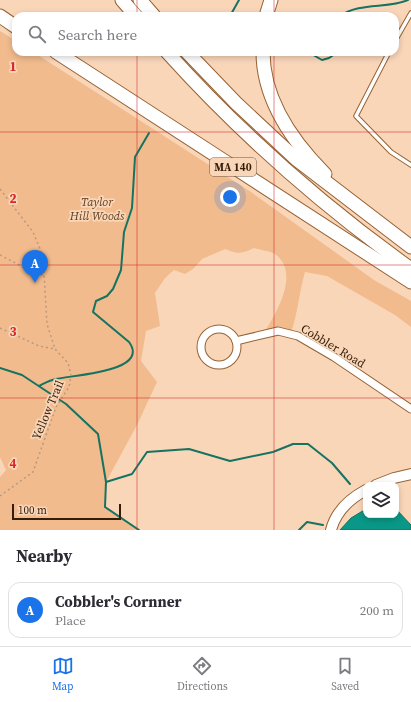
<!DOCTYPE html>
<html lang="en">
<head>
<meta charset="utf-8">
<style>
	body { margin:0; font-family:"Source Serif 4",serif; background:#f7f7f7; color:#2b2b33 }
	.controls { position:absolute; right:12px; bottom:12px; display:grid; overflow:hidden; border-radius:8px; box-shadow:0 2px 6px #0003 }
	.controls button { width:36px; height:36px; display:grid; place-items:center; padding:0; border:0; border-bottom:1px solid #e1e1e2; background:#fff; color:#2b2b33; font:20px sans-serif }
	.scale { position:absolute; left:12px; bottom:10px; width:109px; box-sizing:border-box; padding-left:4px; border:2px solid #341e0a; border-top:0; font-size:11px; line-height:14px; white-space:nowrap; color:#341e0a; -webkit-text-stroke:3px #fad6b9; paint-order:stroke }
	.you { position:absolute; left:230px; top:197px; width:14px; height:14px; margin:-10px; border:3px solid #fff; border-radius:50%; background:#1a73e8; box-shadow:0 0 0 6px #1a73e833 }
	.badge { display:grid; place-items:center; width:26px; height:26px; border-radius:50%; background:#1a73e8; color:#fff; font-size:13px; font-weight:700 }
	.pin { position:absolute; translate:-50% -33px; filter:drop-shadow(0 1px 2px #0008) }
	.pin::after { content:''; position:absolute; top:21px; width:14px; height:12px; background:inherit; clip-path:polygon(0 0,100% 0,50% 100%) }
	.list { margin:0; padding:0; list-style:none }
	h2 { display:flex; justify-content:space-between; align-items:center; height:52px; margin:0; padding:0 16px; font-size:17px }
	h2 small { font-size:13px; font-weight:400; color:#7c7c81 }
	.list li { display:grid; grid-template-columns:26px 1fr auto; gap:12px; align-items:center; box-sizing:border-box; height:56px; margin:0 8px 8px; padding:0 8px; border:1px solid #e1e1e2; border-radius:12px }
	.list b { display:block; font-size:15px; white-space:nowrap }
	.list p { margin:0; font-size:13px; white-space:nowrap; color:#7c7c81 }
	.list em { font-size:13px; font-style:normal; color:#7c7c81 }
	.icon { flex:none; width:22px; height:22px; fill:none; stroke:currentColor; stroke-width:2; stroke-linecap:round; stroke-linejoin:round }
	.map { position:relative; flex:none; width:411px; height:530px; overflow:hidden }
	.search { position:absolute; background:#fff; box-shadow:0 2px 6px #0003; left:12px; right:12px; top:12px; height:44px; display:flex; align-items:center; gap:10px; box-sizing:border-box; padding:0 14px; border-radius:12px; color:#7c7c81; font-size:15px }
	.sheet { height:116px; background:#fff }
	nav { display:flex; justify-content:space-around; align-items:center; box-sizing:border-box; height:56px; border-top:1px solid #e1e1e2; background:#fff; font-size:11px; color:#7c7c81 }
	nav a { display:grid; justify-items:center; gap:2px }
	nav .on { color:#1a73e8 }
	.map>svg:first-child { display:block }
	.green { fill:#f1bb8d }
	.water { fill:#099887; stroke:#167362 }
	.lines { fill:none; stroke-linecap:round; stroke-linejoin:round }
	.stream { stroke:#167362; stroke-width:2 }
	.lane-casing { stroke:#966232; stroke-width:5.5 }
	.street-casing { stroke:#966232; stroke-width:9 }
	.secondary-casing { stroke:#966232; stroke-width:12 }
	.highway-casing { stroke:#966232; stroke-width:15 }
	.path { stroke:#b8997f; stroke-width:1.5; stroke-dasharray:2 3; stroke-linecap:butt }
	.lane { stroke:#fff; stroke-width:3.5 }
	.street { stroke:#fff; stroke-width:7 }
	.secondary { stroke:#fff; stroke-width:10 }
	.highway { stroke:#fff; stroke-width:13 }
	.grid { fill:none; stroke:#d62828; stroke-width:1; stroke-opacity:0.55 }
	.labels { text-anchor:middle; stroke-width:3.5; stroke-linejoin:round; paint-order:stroke }
	.shield { fill:#fad6b9; stroke:#6f553e; stroke-width:1 }
	.shield-label { font-size:11px; font-weight:bold; fill:#341e0a }
	.park-label { font-size:12px; font-style:italic; fill:#623f20; stroke:#fad6b9 }
	.street-label { font-size:12px; fill:#341e0a; stroke:#fad6b9 }
	.grid-label { font-size:13px; text-anchor:middle; font-weight:bold; fill:#d62828; stroke:#fad6b9; stroke-width:3.5; stroke-linejoin:round; paint-order:stroke }
</style>
</head>
<body>
<div class="map">
<svg width="411" height="530" viewBox="0 0 411 530">
	<rect width="100%" height="100%" fill="#fad6b9"/>
	<path class="green" d="M0,31l16,10v11h17l69,44 149,96 123,88 37,21v26l-16,-12 -68,-39 -22,-4c-6,21 -7,40 -14,61h-27c12,-20 37,-60 11,-79 -5,-3 -15,-4 -21,-6 -12,6 -17,6 -29,1l-23,10 -9,10 -8,5 -11,-4 -9,8 -10,15 5,33 -14,5 -5,30 16,21 -20,43 -31,57 -1,25 34,23h-139v-53l6,-7 -6,-13z"/>
	<polygon class="water" points="366,509 366,515 396,515 396,509 411,525 411,530 340,530 351,518"/>
	<g class="lines">
		<g class="stream">
			<polyline points="230,16 239,0"/>
			<path d="M340,16c20,-14 47,-7 68,-16"/>
			<polyline points="308,52 322,60 329,58 338,52"/>
			<polyline points="0,368 22,375 66,404 98,434 106,482 105,507 139,530"/>
			<path d="M39,386c6,-3 11,-6 17,-7 16,-4 95,-7 73,-37l-36,-30 3,-11 11,-5 6,-7 8,-19 3,-38 8,-24 3,-51 14,-24"/>
			<polyline points="106,482 132,474 147,452 189,449 230,461 273,452 293,444 308,444 332,463 350,484"/>
			<polyline points="365,503 366,505"/>
			<polyline points="299,530 307,522 323,525"/>
		</g>
		<defs>
			<g id="lane">
				<polyline points="395,41 411,13"/>
				<polyline points="389,52 356,116 391,152 411,165"/>
			</g>
			<g id="street">
				<circle cx="219" cy="347" r="18"/>
				<polyline points="236,341 278,331 298,336 334,357 411,409"/>
			</g>
			<g id="secondary">
				<polyline points="376,485 394,478 411,474"/>
				<path d="M331,530c5,-19 18,-31 35,-40"/>
			</g>
			<g id="highway">
				<polyline points="122,0 136,16"/>
				<polyline points="140,0 154,16"/>
				<polyline points="0,16 16,27"/>
				<polyline points="266,16 271,0"/>
				<polyline points="56,52 411,282"/>
				<path d="M167,52c73,81 156,154 244,217"/>
				<polyline points="187,52 236,103 296,159 411,247"/>
				<path d="M263,52c0,48 29,89 62,122"/>
			</g>
		</defs>
		<use href="#lane" class="lane-casing"/>
		<use href="#street" class="street-casing"/>
		<use href="#secondary" class="secondary-casing"/>
		<use href="#highway" class="highway-casing"/>
		<g class="path">
			<polyline points="0,189 33,232 43,256 47,324 55,349 68,363 71,375 69,387 56,407 33,472 0,496"/>
			<polyline points="0,255 23,267 45,276"/>
			<polyline points="0,328 39,346 55,349"/>
		</g>
		<use href="#lane" class="lane"/>
		<use href="#street" class="street"/>
		<use href="#secondary" class="secondary"/>
		<use href="#highway" class="highway"/>
	</g>
	<path class="grid" d="M137,0v16M274,0v16M137,52v478M274,52v478M0,132h411M0,265h411M0,398h411"/>
	<g class="labels">
		<rect class="shield" x="210" y="158" width="46" height="18" rx="3"/>
		<g class="shield-label">
			<text x="233" y="171">MA 140</text>
		</g>
		<g class="park-label">
			<text x="97" y="206">Taylor<tspan x="97" dy="14">Hill Woods</tspan></text>
		</g>
		<g class="street-label">
			<text transform="translate(333 346) rotate(31)" y="4">Cobbler Road</text>
			<text transform="translate(48 410) rotate(-67)" y="4">Yellow Trail</text>
		</g>
	</g>
	<g class="grid-label">
		<text x="13" y="71">1</text>
		<text x="13" y="203">2</text>
		<text x="13" y="336">3</text>
		<text x="13" y="468">4</text>
	</g>
</svg>
<div class="controls">
<button><svg class="icon" aria-label="layers" viewBox="0 0 24 24"><path d="M12 4l9 5-9 5-9-5zM3 14l9 5 9-5"/></svg></button>
</div>
<div class="scale">100 m</div>
<div class="you"></div>
<div class="pin badge" style="left:35px;top:283px">A</div>
<div class="search"><svg class="icon" aria-label="search" viewBox="0 0 24 24"><circle cx="10" cy="10" r="6"/><path d="M15 15l6 6"/></svg>Search here</div>
</div>
<section class="sheet">
<h2>Nearby<small></small></h2>
<ul class="list">
<li><span class="badge">A</span><div><b>Cobbler's Cornner</b><p>Place</p></div><em>200 m</em></li>
</ul>
</section>
<nav>
<a class="on"><svg class="icon" aria-label="map" viewBox="0 0 24 24"><path d="M3 6l6-2 6 2 6-2v14l-6 2-6-2-6 2zM9 4v14M15 6v14"/></svg>Map</a>
<a><svg class="icon" aria-label="directions" viewBox="0 0 24 24"><path d="M12 3l9 9-9 9-9-9zM9 14v-3h6M13 9l2 2-2 2"/></svg>Directions</a>
<a><svg class="icon" aria-label="saved" viewBox="0 0 24 24"><path d="M7 4h10v16l-5-4-5 4z"/></svg>Saved</a>
</nav>
</body>
</html>
